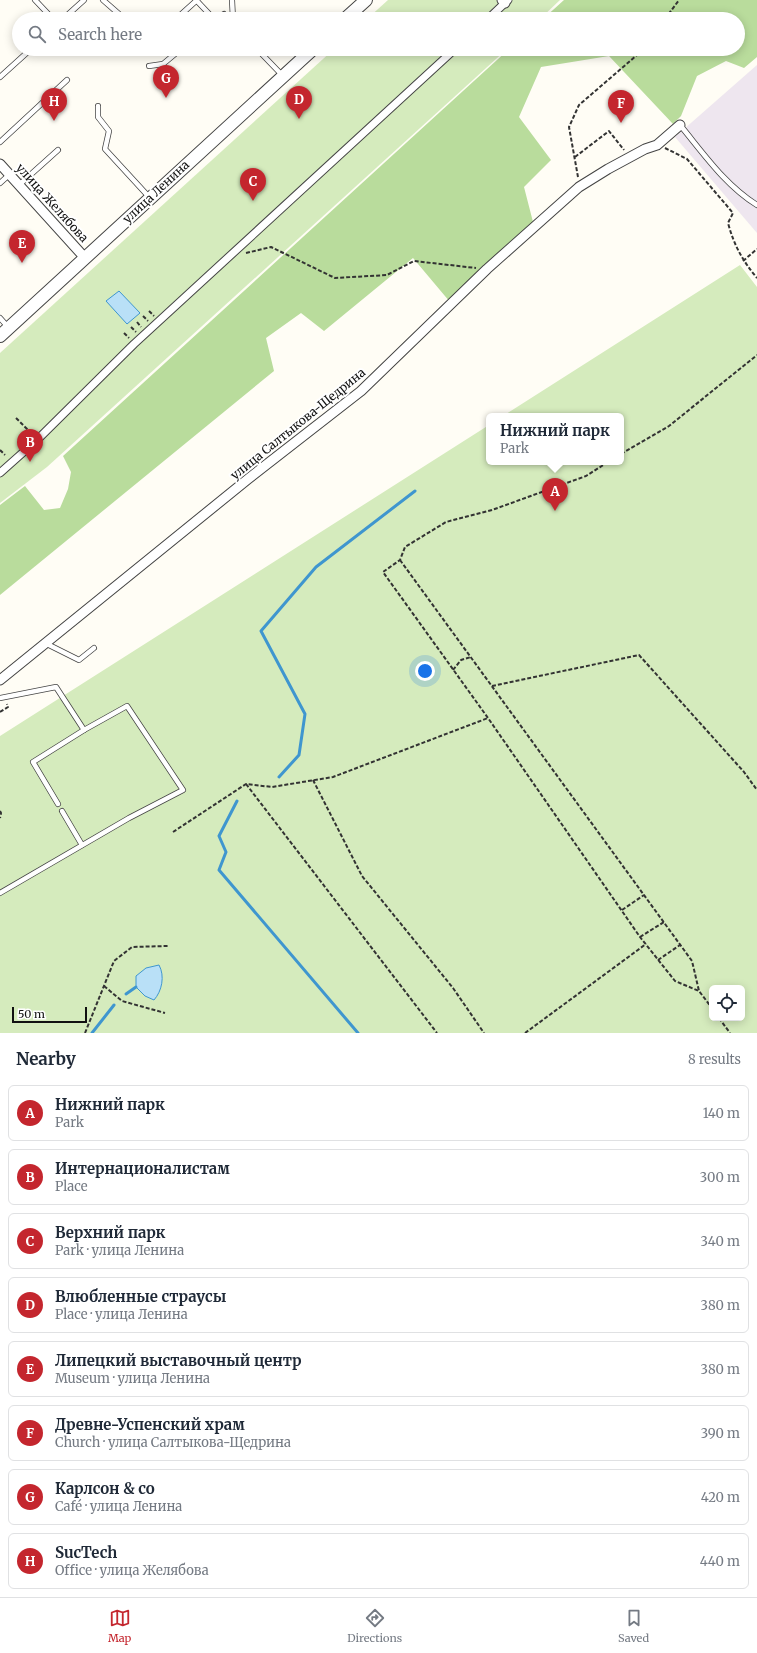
<!DOCTYPE html>
<html lang="en">
<head>
<meta charset="utf-8">
<style>
	body { margin:0; font-family:Merriweather,serif; background:#f6f6f7; color:#1f2937 }
	.controls { position:absolute; right:12px; bottom:12px; display:grid; overflow:hidden; border-radius:6px; box-shadow:0 2px 10px #0003 }
	.controls button { width:36px; height:36px; display:grid; place-items:center; padding:0; border:0; border-bottom:1px solid #e0e1e3; background:#fff; color:#1f2937; font:20px sans-serif }
	.scale { position:absolute; left:12px; bottom:10px; width:75px; box-sizing:border-box; padding-left:4px; border:2px solid #111; border-top:0; font-size:11px; line-height:14px; white-space:nowrap; color:#111; -webkit-text-stroke:3px #fff; paint-order:stroke }
	.you { position:absolute; left:425px; top:671px; width:14px; height:14px; margin:-10px; border:3px solid #fff; border-radius:50%; background:#1a73e8; box-shadow:0 0 0 6px #1a73e833 }
	.badge { display:grid; place-items:center; width:26px; height:26px; border-radius:50%; background:#c4262e; color:#fff; font-size:13px; font-weight:700 }
	.pin { position:absolute; translate:-50% -33px; filter:drop-shadow(0 1px 2px #0008) }
	.pin::after { content:''; position:absolute; top:21px; width:14px; height:12px; background:inherit; clip-path:polygon(0 0,100% 0,50% 100%) }
	.popup { position:absolute; left:486px; top:413px; width:138px; height:52px; box-sizing:border-box; display:grid; place-content:center; border-radius:6px; background:#fff; filter:drop-shadow(0 1px 3px #0005); font-size:13px; white-space:nowrap; color:#747a83 }
	.popup b { font-size:15px; color:#1f2937 }
	.popup::after { content:''; position:absolute; left:50%; top:100%; margin-left:-8px; border:8px solid transparent; border-top-color:#fff }
	.list { margin:0; padding:0; list-style:none }
	h2 { display:flex; justify-content:space-between; align-items:center; height:52px; margin:0; padding:0 16px; font-size:17px }
	h2 small { font-size:13px; font-weight:400; color:#747a83 }
	.list li { display:grid; grid-template-columns:26px 1fr auto; gap:12px; align-items:center; box-sizing:border-box; height:56px; margin:0 8px 8px; padding:0 8px; border:1px solid #e0e1e3; border-radius:6px }
	.list b { display:block; font-size:15px; white-space:nowrap }
	.list p { margin:0; font-size:13px; white-space:nowrap; color:#747a83 }
	.list em { font-size:13px; font-style:normal; color:#747a83 }
	.icon { flex:none; width:22px; height:22px; fill:none; stroke:currentColor; stroke-width:2; stroke-linecap:round; stroke-linejoin:round }
	.map { position:relative; flex:none; width:757px; height:1033px; overflow:hidden }
	.search { position:absolute; background:#fff; box-shadow:0 2px 10px #0003; left:12px; right:12px; top:12px; height:44px; display:flex; align-items:center; gap:10px; box-sizing:border-box; padding:0 14px; border-radius:22px; color:#747a83; font-size:15px }
	.sheet { height:564px; background:#fff }
	nav { display:flex; justify-content:space-around; align-items:center; box-sizing:border-box; height:56px; border-top:1px solid #e0e1e3; background:#fff; font-size:11px; color:#747a83 }
	nav a { display:grid; justify-items:center; gap:2px }
	nav .on { color:#c4262e }
	.map>svg:first-child { display:block }
	.industrial { fill:#eee6ef }
	.green { fill:#d5ebbd; fill-rule:evenodd }
	.forest { fill:#b9dc9c }
	.water { fill:#b9e0f7; stroke:#3f96cf }
	.lines { fill:none; stroke-linecap:round; stroke-linejoin:round }
	.stream { stroke:#3f96cf; stroke-width:3 }
	.service-casing { stroke:#444; stroke-width:6 }
	.pedestrian-casing { stroke:#444; stroke-width:9 }
	.minor-casing { stroke:#444; stroke-width:11 }
	.tertiary-casing { stroke:#444; stroke-width:14 }
	.path { stroke:#333; stroke-width:2; stroke-dasharray:4 2; stroke-linecap:butt }
	.service { stroke:#fff; stroke-width:4.5 }
	.pedestrian { stroke:#fff; stroke-width:7 }
	.minor { stroke:#fff; stroke-width:9 }
	.tertiary { stroke:#fff; stroke-width:12 }
	.labels { text-anchor:middle; stroke-width:4; stroke-linejoin:round; paint-order:stroke }
	.street-label { font-size:12px; fill:#111; stroke:#fff }
</style>
</head>
<body>
<div class="map">
<svg width="757" height="1033" viewBox="0 0 757 1033">
	<rect width="100%" height="100%" fill="#fffdf5"/>
	<polygon class="industrial" points="757,65 757,233 675,137"/>
	<g class="green">
		<polygon points="388,0 560,0 540,19 367,19"/>
		<polygon points="334,49 507,49 47,467 0,503 0,353"/>
		<path d="M740,265l17,22v746h-757v-297l489,-311v37h132v-46h-118zM712,988h30v30h-30z"/>
	</g>
	<polygon class="forest" points="564,0 757,0 757,57 744,68 726,61 697,76 681,116 673,124 609,56 541,67 519,117 551,160 524,187 533,222 450,302 413,258 324,331 301,313 266,338 274,371 0,595 0,505 25,486 44,510 60,508 68,489 71,472 63,456 509,49 738,49 738,19 543,19"/>
	<g class="water">
		<polygon points="119,291 140,313 127,324 106,301"/>
		<path d="M159,965c6,11 3,26 -5,35l-9,-4 -9,-9v-11l10,-8z"/>
	</g>
	<g class="lines">
		<g class="stream">
			<polyline points="279,777 299,755 305,714 261,631 316,567 415,491"/>
			<polyline points="237,801 219,836 226,852 219,870 358,1033"/>
			<polyline points="126,994 136,987"/>
			<polyline points="92,1033 114,1005"/>
		</g>
		<defs>
			<g id="service">
				<polyline points="35,0 53,19"/>
				<polyline points="103,0 119,14"/>
				<polyline points="196,0 214,19"/>
				<polyline points="232,0 233,19"/>
				<polyline points="63,19 84,0"/>
				<polyline points="176,19 197,0"/>
				<polyline points="217,19 224,14 228,19"/>
				<polyline points="257,49 282,75"/>
				<polyline points="149,66 163,64 181,49"/>
				<polyline points="0,77 31,49"/>
				<polyline points="98,106 98,117 109,131 105,149 150,198"/>
				<path d="M680,125c24,29 45,60 77,80"/>
				<polyline points="0,142 67,80"/>
				<polyline points="0,183 10,174"/>
				<polyline points="19,185 58,150"/>
				<polyline points="0,318 8,327"/>
				<polyline points="45,643 79,660 94,648"/>
				<polyline points="0,698 56,687 84,730 127,706 183,790 129,818 0,893"/>
				<polyline points="58,804 33,762 84,730"/>
				<polyline points="62,811 82,845"/>
			</g>
			<g id="pedestrian">
				<polyline points="488,19 508,0"/>
				<polyline points="0,473 37,440 134,344 455,49"/>
			</g>
			<g id="minor">
				<polyline points="502,0 505,3"/>
				<polyline points="0,164 85,258"/>
				<polyline points="0,680 248,479 361,391 487,269 579,187 608,169 645,149 657,145 680,125"/>
			</g>
			<g id="tertiary">
				<polyline points="345,19 366,0"/>
				<polyline points="0,336 313,49"/>
			</g>
		</defs>
		<use href="#service" class="service-casing"/>
		<use href="#pedestrian" class="pedestrian-casing"/>
		<use href="#minor" class="minor-casing"/>
		<use href="#tertiary" class="tertiary-casing"/>
		<g class="path">
			<polyline points="665,19 679,0"/>
			<path d="M665,148l22,11 46,54 -5,10c6,22 14,37 29,55"/>
			<polyline points="575,157 609,131 624,150"/>
			<polyline points="578,177 569,127 579,105 644,49"/>
			<polyline points="246,253 271,247 335,278 387,275 414,261 476,268"/>
			<polyline points="743,261 757,249"/>
			<polyline points="149,311 154,316"/>
			<polyline points="143,316 148,321"/>
			<polyline points="137,322 141,327"/>
			<polyline points="131,327 136,332"/>
			<polyline points="124,333 129,338"/>
			<polyline points="16,418 32,434"/>
			<polyline points="0,450 5,455"/>
			<polyline points="621,454 669,426 757,355"/>
			<polyline points="608,462 586,476 492,510 446,522 405,547 400,560 383,572 488,718 640,937 675,981 699,991 712,1008"/>
			<polyline points="400,560 692,961 699,991"/>
			<polyline points="453,670 461,660 471,657"/>
			<polyline points="492,686 639,655 744,772 757,790"/>
			<polyline points="0,712 8,707 7,704"/>
			<polyline points="313,780 362,876 453,988 484,1033"/>
			<polyline points="246,784 437,1033"/>
			<polyline points="0,811 1,813 0,818"/>
			<polyline points="173,832 246,784 272,787 333,777 488,718"/>
			<polyline points="622,910 644,895"/>
			<polyline points="640,937 664,922"/>
			<polyline points="658,960 680,945"/>
			<polyline points="104,986 122,1001 165,1013"/>
			<polyline points="719,1018 730,1033"/>
			<polyline points="85,1033 114,961 132,947 168,946"/>
			<polyline points="525,1033 646,944"/>
		</g>
		<use href="#service" class="service"/>
		<use href="#pedestrian" class="pedestrian"/>
		<use href="#minor" class="minor"/>
		<use href="#tertiary" class="tertiary"/>
	</g>
	<g class="labels">
		<g class="street-label">
			<text transform="translate(156 192) rotate(-43)" y="4">улица Ленина</text>
			<text transform="translate(52 203) rotate(48)" y="4">улица Желябова</text>
			<text transform="translate(298 424) rotate(-39)" y="4">улица Салтыкова-Щедрина</text>
		</g>
	</g>
</svg>
<div class="controls">
<button><svg class="icon" aria-label="locate" viewBox="0 0 24 24"><circle cx="12" cy="12" r="6"/><path d="M12 2v4M12 18v4M2 12h4M18 12h4"/></svg></button>
</div>
<div class="scale">50 m</div>
<div class="you"></div>
<div class="pin badge" style="left:555px;top:511px">A</div>
<div class="popup"><b>Нижний парк</b>Park</div>
<div class="pin badge" style="left:30px;top:462px">B</div>
<div class="pin badge" style="left:253px;top:201px">C</div>
<div class="pin badge" style="left:299px;top:119px">D</div>
<div class="pin badge" style="left:22px;top:263px">E</div>
<div class="pin badge" style="left:621px;top:123px">F</div>
<div class="pin badge" style="left:166px;top:98px">G</div>
<div class="pin badge" style="left:54px;top:121px">H</div>
<div class="search"><svg class="icon" aria-label="search" viewBox="0 0 24 24"><circle cx="10" cy="10" r="6"/><path d="M15 15l6 6"/></svg>Search here</div>
</div>
<section class="sheet">
<h2>Nearby<small>8 results</small></h2>
<ul class="list">
<li><span class="badge">A</span><div><b>Нижний парк</b><p>Park</p></div><em>140 m</em></li>
<li><span class="badge">B</span><div><b>Интернационалистам</b><p>Place</p></div><em>300 m</em></li>
<li><span class="badge">C</span><div><b>Верхний парк</b><p>Park · улица Ленина</p></div><em>340 m</em></li>
<li><span class="badge">D</span><div><b>Влюбленные страусы</b><p>Place · улица Ленина</p></div><em>380 m</em></li>
<li><span class="badge">E</span><div><b>Липецкий выставочный центр</b><p>Museum · улица Ленина</p></div><em>380 m</em></li>
<li><span class="badge">F</span><div><b>Древне-Успенский храм</b><p>Church · улица Салтыкова-Щедрина</p></div><em>390 m</em></li>
<li><span class="badge">G</span><div><b>Карлсон &amp; co</b><p>Café · улица Ленина</p></div><em>420 m</em></li>
<li><span class="badge">H</span><div><b>SucTech</b><p>Office · улица Желябова</p></div><em>440 m</em></li>
</ul>
</section>
<nav>
<a class="on"><svg class="icon" aria-label="map" viewBox="0 0 24 24"><path d="M3 6l6-2 6 2 6-2v14l-6 2-6-2-6 2zM9 4v14M15 6v14"/></svg>Map</a>
<a><svg class="icon" aria-label="directions" viewBox="0 0 24 24"><path d="M12 3l9 9-9 9-9-9zM9 14v-3h6M13 9l2 2-2 2"/></svg>Directions</a>
<a><svg class="icon" aria-label="saved" viewBox="0 0 24 24"><path d="M7 4h10v16l-5-4-5 4z"/></svg>Saved</a>
</nav>
</body>
</html>
